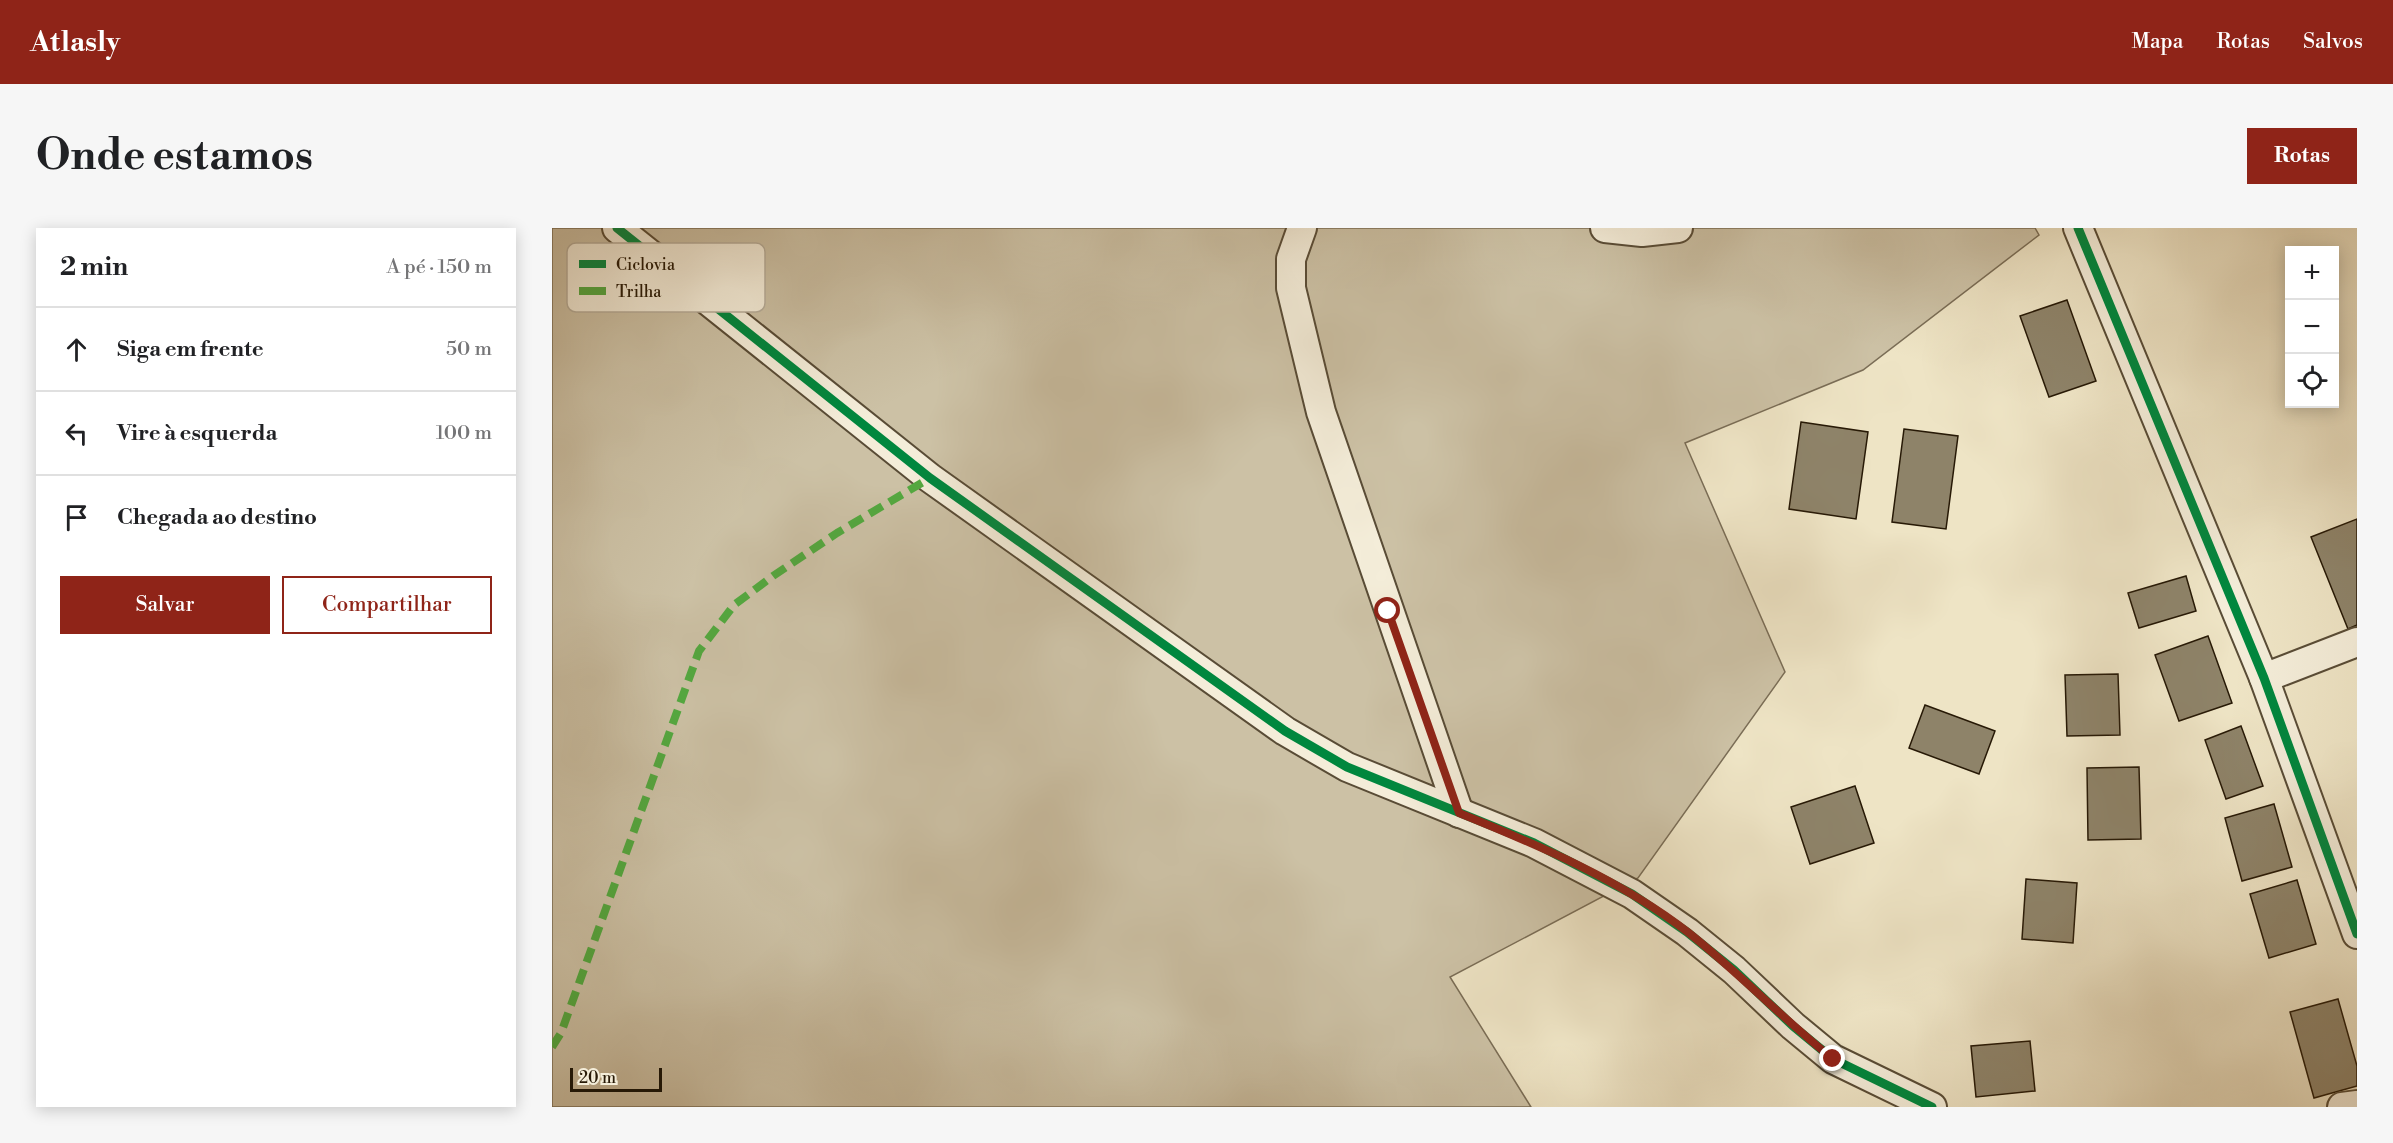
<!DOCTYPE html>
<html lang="pt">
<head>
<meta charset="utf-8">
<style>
	body { margin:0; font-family:"Libre Bodoni",serif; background:#f6f6f6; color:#202124 }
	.controls { position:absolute; right:18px; top:18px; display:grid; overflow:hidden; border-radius:0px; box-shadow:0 3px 15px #0003 }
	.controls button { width:54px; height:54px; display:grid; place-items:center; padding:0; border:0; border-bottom:2px solid #e0e0e0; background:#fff; color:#202124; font:30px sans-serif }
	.scale { position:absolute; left:18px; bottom:15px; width:92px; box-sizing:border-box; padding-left:6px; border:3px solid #271906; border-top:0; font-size:16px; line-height:21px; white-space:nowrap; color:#271906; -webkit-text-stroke:4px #f4edd9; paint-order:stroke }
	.stop { position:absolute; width:18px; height:18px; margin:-14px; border:4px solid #8f2418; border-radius:50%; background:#fff }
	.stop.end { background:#8f2418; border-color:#fff; box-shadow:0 2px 6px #0008 }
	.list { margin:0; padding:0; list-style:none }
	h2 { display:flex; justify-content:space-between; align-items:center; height:78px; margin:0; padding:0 24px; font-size:26px }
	h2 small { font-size:20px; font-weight:400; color:#757577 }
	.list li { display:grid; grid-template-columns:39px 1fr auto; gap:18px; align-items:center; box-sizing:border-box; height:84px; padding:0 24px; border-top:2px solid #e0e0e0 }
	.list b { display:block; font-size:22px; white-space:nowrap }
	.list em { font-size:20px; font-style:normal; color:#757577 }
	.actions { display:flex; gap:12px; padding:18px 24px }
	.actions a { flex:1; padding:14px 0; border:2px solid #8f2418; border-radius:0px; text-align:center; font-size:21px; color:#8f2418 }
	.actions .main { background:#8f2418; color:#fff }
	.icon { flex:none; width:33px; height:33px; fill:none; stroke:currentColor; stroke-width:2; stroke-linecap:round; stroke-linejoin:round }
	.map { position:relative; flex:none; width:1805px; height:879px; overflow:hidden; border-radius:0px }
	header { display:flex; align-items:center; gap:36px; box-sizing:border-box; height:84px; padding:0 30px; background:#8f2418; color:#fff }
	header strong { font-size:28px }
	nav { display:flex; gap:33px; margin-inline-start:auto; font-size:21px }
	.intro { display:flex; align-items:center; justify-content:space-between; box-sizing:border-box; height:144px; padding:0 36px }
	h1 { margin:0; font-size:42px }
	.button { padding:15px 27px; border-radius:0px; background:#8f2418; color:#fff; font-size:21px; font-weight:700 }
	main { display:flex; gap:36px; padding:0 36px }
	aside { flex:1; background:#fff; border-radius:0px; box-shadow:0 3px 15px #0003 }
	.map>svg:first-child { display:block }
	.green { fill:#ccc1a5; stroke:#7a6d56; stroke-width:1.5 }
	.building { fill:#8e8369; stroke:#271906; stroke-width:1.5 }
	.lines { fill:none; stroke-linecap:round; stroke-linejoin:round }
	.street-casing { stroke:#594c36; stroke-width:32 }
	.street { stroke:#f4edd9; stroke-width:28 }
	.quiet { stroke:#53a940; stroke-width:8; stroke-dasharray:15 8; stroke-linecap:butt }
	.cycleway-casing { stroke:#f4edd9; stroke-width:13 }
	.cycleway { stroke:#00873e; stroke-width:9 }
	.route { stroke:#8f2418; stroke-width:8 }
	.key { fill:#f4edd9; stroke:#b6ad9a; stroke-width:1.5 }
	.key-label { font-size:16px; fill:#271906 }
</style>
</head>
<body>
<header>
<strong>Atlasly</strong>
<nav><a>Mapa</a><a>Rotas</a><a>Salvos</a></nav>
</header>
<div class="intro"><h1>Onde estamos</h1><a class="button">Rotas</a></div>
<main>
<aside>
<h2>2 min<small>A pé · 150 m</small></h2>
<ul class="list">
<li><svg class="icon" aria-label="ahead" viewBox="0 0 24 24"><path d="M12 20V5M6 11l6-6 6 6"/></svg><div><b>Siga em frente</b></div><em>50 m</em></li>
<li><svg class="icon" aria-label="left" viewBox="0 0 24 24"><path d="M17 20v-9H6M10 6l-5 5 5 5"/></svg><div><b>Vire à esquerda</b></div><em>100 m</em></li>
<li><svg class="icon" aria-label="arrive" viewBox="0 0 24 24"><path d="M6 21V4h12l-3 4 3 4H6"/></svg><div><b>Chegada ao destino</b></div></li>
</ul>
<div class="actions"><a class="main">Salvar</a><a>Compartilhar</a></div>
</aside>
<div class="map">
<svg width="1805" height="879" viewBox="0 0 1805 879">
	<rect width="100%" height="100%" fill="#eee4c5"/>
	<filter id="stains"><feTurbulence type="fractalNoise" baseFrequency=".00333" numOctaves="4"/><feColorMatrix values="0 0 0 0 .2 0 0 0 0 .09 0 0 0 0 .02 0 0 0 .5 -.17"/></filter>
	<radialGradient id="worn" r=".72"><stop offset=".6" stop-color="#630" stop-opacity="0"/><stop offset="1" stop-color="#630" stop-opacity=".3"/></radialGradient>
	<polygon class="green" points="0,0 1483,0 1487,7 1311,142 1133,215 1233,444 1086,650 898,749 979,879 0,879"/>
	<g class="building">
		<polygon points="1515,72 1544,153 1497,169 1468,88"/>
		<polygon points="1249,194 1316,204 1304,291 1237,281"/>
		<polygon points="1352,201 1406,208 1394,301 1340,294"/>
		<polygon points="1805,291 1805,397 1796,401 1759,309"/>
		<polygon points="1634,348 1644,383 1587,400 1576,365"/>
		<polygon points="1656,408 1680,475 1627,493 1603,427"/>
		<polygon points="1566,446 1568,507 1515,508 1513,447"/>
		<polygon points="1373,477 1443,503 1427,546 1357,520"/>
		<polygon points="1689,498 1711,558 1674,571 1653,512"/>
		<polygon points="1587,539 1589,611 1536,612 1535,540"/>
		<polygon points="1303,558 1322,615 1258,636 1239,579"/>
		<polygon points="1722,576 1740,639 1690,653 1673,590"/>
		<polygon points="1474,651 1525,655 1521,715 1470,711"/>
		<polygon points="1745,652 1764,716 1717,730 1698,666"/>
		<polygon points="1786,771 1805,838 1805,858 1762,870 1738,784"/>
		<polygon points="1478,813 1483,863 1424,869 1419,818"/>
	</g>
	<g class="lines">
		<defs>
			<g id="street">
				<polyline points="65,0 378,250 733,503 795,539 982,615 1080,666 1135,704 1182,742 1241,798 1281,831 1380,879"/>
				<polyline points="750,0 739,31 739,60 769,184 907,585"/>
				<polyline points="1053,0 1090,4 1126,0"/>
				<polyline points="1526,0 1712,450 1805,706"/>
				<polyline points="1712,450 1805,414"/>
				<polyline points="1790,879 1805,877"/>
			</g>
		</defs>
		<use href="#street" class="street-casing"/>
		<use href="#street" class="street"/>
		<polyline class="quiet" points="0,819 9,805 147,423 182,377 221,348 285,305 378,250"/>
		<defs>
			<g id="cycleway">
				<polyline points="65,0 378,250 733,503 795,539 982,615 1080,666 1135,704 1182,742 1241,798 1281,831 1380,879"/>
				<polyline points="1526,0 1712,450 1805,706"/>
			</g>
		</defs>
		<use href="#cycleway" class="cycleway-casing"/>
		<use href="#cycleway" class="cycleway"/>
	</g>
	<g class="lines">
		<path class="route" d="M836,383l71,202c79,32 162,67 230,120 50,40 94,86 144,126"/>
	</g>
	<rect x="15" y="15" width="198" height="69" rx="9" class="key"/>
	<rect x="27" y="32" width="27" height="8" fill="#00873e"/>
	<rect x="27" y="59" width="27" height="8" fill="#53a940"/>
	<g class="key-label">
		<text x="64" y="42">Ciclovia</text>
		<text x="64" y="69">Trilha</text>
	</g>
	<rect width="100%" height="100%" filter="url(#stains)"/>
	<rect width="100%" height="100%" fill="url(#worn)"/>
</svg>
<div class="controls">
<button>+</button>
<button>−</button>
<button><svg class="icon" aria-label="locate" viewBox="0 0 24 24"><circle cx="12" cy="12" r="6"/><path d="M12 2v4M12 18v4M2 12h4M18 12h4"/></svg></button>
</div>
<div class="scale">20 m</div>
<div class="stop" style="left:836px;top:383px"></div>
<div class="stop end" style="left:1281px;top:831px"></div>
</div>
</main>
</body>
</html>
